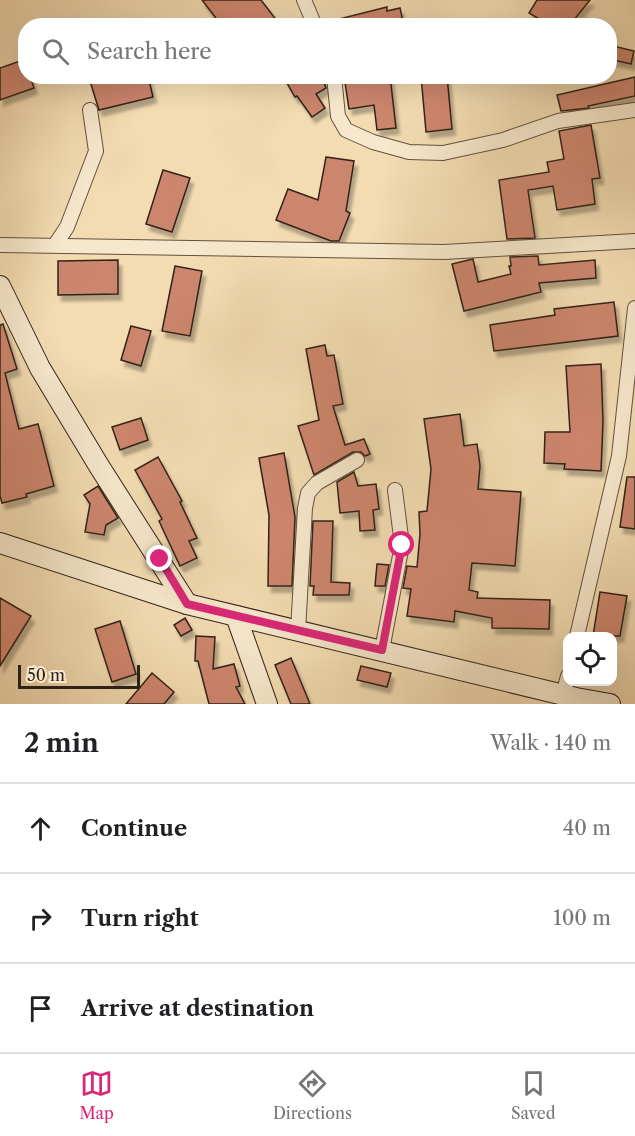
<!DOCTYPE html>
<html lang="en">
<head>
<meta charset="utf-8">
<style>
	body { margin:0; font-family:"Libre Caslon Text",serif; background:#f2f2f2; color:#202124 }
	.controls { position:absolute; right:18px; bottom:18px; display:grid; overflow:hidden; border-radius:12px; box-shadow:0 6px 24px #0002 }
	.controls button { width:54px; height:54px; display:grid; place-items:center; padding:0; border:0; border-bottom:2px solid #e0e0e0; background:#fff; color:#202124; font:30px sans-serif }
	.scale { position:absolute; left:18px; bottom:15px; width:122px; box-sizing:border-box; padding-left:6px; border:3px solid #312218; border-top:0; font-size:16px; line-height:21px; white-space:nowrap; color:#312218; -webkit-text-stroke:4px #f7e8cd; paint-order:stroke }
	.stop { position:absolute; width:18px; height:18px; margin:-14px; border:4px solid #db2777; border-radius:50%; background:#fff }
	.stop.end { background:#db2777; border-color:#fff; box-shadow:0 2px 6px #0008 }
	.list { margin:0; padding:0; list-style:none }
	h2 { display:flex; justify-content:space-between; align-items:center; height:78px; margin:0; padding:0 24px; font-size:26px }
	h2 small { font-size:20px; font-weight:400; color:#757577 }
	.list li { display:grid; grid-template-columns:39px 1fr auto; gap:18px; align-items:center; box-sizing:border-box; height:90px; padding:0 24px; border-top:2px solid #e0e0e0 }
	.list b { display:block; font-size:22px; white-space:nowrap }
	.list em { font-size:20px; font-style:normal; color:#757577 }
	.icon { flex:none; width:33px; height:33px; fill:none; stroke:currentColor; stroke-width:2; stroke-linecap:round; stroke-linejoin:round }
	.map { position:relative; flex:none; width:635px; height:704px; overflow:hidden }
	.search { position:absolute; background:#fff; box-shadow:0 6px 24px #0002; left:18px; right:18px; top:18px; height:66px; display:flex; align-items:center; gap:15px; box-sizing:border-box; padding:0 21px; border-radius:24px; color:#757577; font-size:22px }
	.sheet { height:348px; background:#fff }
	nav { display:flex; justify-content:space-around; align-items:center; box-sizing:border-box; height:84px; border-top:2px solid #e0e0e0; background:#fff; font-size:16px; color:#757577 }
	nav a { display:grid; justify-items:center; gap:3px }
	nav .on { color:#db2777 }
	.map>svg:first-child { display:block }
	.building { fill:#cd866e; stroke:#312218; stroke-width:1.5; filter:url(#shadow) }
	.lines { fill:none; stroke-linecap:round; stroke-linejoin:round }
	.street-casing { stroke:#62503e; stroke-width:16 }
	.secondary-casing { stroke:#312218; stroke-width:22 }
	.street { stroke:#f7e8cd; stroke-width:14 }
	.secondary { stroke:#f7e8cd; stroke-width:20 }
	.route { stroke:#db2777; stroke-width:8 }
</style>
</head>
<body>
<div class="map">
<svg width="635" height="704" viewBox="0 0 635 704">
	<defs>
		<filter id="shadow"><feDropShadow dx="3.5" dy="6" stdDeviation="1.5" flood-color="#0004"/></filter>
	</defs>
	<rect width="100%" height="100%" fill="#f3dcb2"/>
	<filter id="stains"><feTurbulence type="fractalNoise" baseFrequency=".00333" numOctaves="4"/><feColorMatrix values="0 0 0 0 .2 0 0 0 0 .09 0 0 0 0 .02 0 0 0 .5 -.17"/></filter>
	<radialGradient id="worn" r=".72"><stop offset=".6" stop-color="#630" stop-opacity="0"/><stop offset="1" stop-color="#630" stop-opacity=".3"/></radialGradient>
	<g class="building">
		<polygon points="202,0 261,0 281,26 222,26"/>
		<polygon points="537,0 590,0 569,26 551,26 529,13"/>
		<polygon points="387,7 387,11 400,8 404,26 331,26 331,21"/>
		<polygon points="609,45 634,51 631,64 609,59"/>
		<polygon points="26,59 26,76 30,76 34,88 0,100 0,68"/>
		<polygon points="110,76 148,76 153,97 99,110 90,81"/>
		<polygon points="283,76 322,76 326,88 316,94 325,108 312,117 297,96 295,97"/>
		<polygon points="344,76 390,76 396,128 377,130 374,105 349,109"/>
		<polygon points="421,76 447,76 452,129 426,132"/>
		<polygon points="635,77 635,96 588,106 589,108 561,111 557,95"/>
		<polygon points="591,125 600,178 592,179 595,204 557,210 553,186 528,190 535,238 507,239 499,180 549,172 547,162 564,159 559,131"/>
		<polygon points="326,157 354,161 346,211 350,213 339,241 331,241 276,220 288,189 318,200"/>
		<polygon points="163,170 190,178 172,232 146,224"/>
		<polygon points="538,256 539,265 595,260 596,278 539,283 541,292 464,311 452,264 473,259 478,282 511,274 509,266 511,266 510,257"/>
		<polygon points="118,260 118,294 58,295 58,261"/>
		<polygon points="175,266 202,271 190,336 162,331"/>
		<polygon points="614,302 618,336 494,351 490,325 555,315 554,309"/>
		<polygon points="3,324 17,369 5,373 19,429 38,424 54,486 26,494 27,497 2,503 0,496 0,325"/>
		<polygon points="131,326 151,331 141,366 121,360"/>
		<polygon points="325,345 327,356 334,355 343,404 333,406 345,445 364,439 370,454 365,456 361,452 353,452 314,475 298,426 319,420 306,349"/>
		<polygon points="601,364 603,421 601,471 564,469 565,464 544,463 545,432 570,432 566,366"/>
		<polygon points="460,414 464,446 477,444 480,466 478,489 521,492 515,566 472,563 469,590 478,592 477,598 550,600 549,629 492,628 492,618 455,611 454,622 407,616 411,589 403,588 407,566 417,567 420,534 419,512 427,511 431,469 424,419"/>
		<polygon points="141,418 148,440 120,450 112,427"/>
		<polygon points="284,453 295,517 292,586 268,586 269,515 259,458"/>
		<polygon points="158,457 182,501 180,502 197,538 189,541 197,558 180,566 159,521 162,519 135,470"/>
		<polygon points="354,472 358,486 376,484 379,509 373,510 375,530 360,531 359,511 340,513 337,482"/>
		<polygon points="627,477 635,477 635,529 620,527"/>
		<polygon points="98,486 118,518 106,525 104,535 85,532 90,504 84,495"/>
		<polygon points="313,521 333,521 331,582 350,583 349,595 313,595 314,586 310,586"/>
		<polygon points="377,564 389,565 385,586 375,586"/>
		<polygon points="600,592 627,596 620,636 593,636"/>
		<polygon points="0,598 31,616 0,666"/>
		<polygon points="185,618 192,630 181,636 174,625"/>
		<polygon points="120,621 136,674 112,682 95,629"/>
		<polygon points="196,636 215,637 213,669 234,664 240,686 236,687 245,704 209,704 198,661 195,661"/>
		<polygon points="291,658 310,704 291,704 275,665"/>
		<polygon points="361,666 391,673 387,687 357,680"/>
		<polygon points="152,673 174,692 164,704 126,704"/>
	</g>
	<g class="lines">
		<defs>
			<g id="street">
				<polyline points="304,0 315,26"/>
				<polyline points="334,76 338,116 346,130 373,142 409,152 443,153 503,140 558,121 635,110"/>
				<polyline points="0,245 444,252 635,241"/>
				<polyline points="55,245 67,227 96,151 90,110"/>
				<polyline points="298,631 305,508 308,493 317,483 357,460"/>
				<polyline points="577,636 619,456 635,308"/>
				<polyline points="382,650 402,545 395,490"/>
				<polyline points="563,695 568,676"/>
			</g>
			<g id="secondary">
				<polyline points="0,286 40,368 99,466 187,604"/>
				<polyline points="0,543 187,604 576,698 610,704"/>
				<polyline points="236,616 267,704"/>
			</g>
		</defs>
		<use href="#street" class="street-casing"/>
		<use href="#secondary" class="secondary-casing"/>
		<use href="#street" class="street"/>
		<use href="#secondary" class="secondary"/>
	</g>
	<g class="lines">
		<polyline class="route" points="160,559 187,604 382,650 402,545"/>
	</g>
	<rect width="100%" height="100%" filter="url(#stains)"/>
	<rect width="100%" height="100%" fill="url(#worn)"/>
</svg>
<div class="controls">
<button><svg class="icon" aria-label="locate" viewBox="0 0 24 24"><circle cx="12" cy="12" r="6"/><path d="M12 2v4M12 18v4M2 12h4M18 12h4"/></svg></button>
</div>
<div class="scale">50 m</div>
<div class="stop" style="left:402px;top:545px"></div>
<div class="stop end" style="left:160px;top:559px"></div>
<div class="search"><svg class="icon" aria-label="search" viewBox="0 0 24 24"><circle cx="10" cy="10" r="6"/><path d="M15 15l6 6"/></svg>Search here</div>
</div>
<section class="sheet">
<h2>2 min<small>Walk · 140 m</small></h2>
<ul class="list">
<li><svg class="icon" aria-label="ahead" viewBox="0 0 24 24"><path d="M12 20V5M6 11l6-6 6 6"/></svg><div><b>Continue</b></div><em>40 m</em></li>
<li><svg class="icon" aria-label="right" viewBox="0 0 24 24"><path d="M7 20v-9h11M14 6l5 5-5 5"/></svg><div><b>Turn right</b></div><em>100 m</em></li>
<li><svg class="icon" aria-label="arrive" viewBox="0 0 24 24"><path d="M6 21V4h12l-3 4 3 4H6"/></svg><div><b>Arrive at destination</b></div></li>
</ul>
</section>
<nav>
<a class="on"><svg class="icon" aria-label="map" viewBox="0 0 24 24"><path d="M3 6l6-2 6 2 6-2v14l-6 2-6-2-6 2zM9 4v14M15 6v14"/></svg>Map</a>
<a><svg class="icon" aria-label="directions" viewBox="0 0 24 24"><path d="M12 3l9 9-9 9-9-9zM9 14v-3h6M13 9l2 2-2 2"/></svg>Directions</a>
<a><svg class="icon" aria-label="saved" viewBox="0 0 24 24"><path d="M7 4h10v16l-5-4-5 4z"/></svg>Saved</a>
</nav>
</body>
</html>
